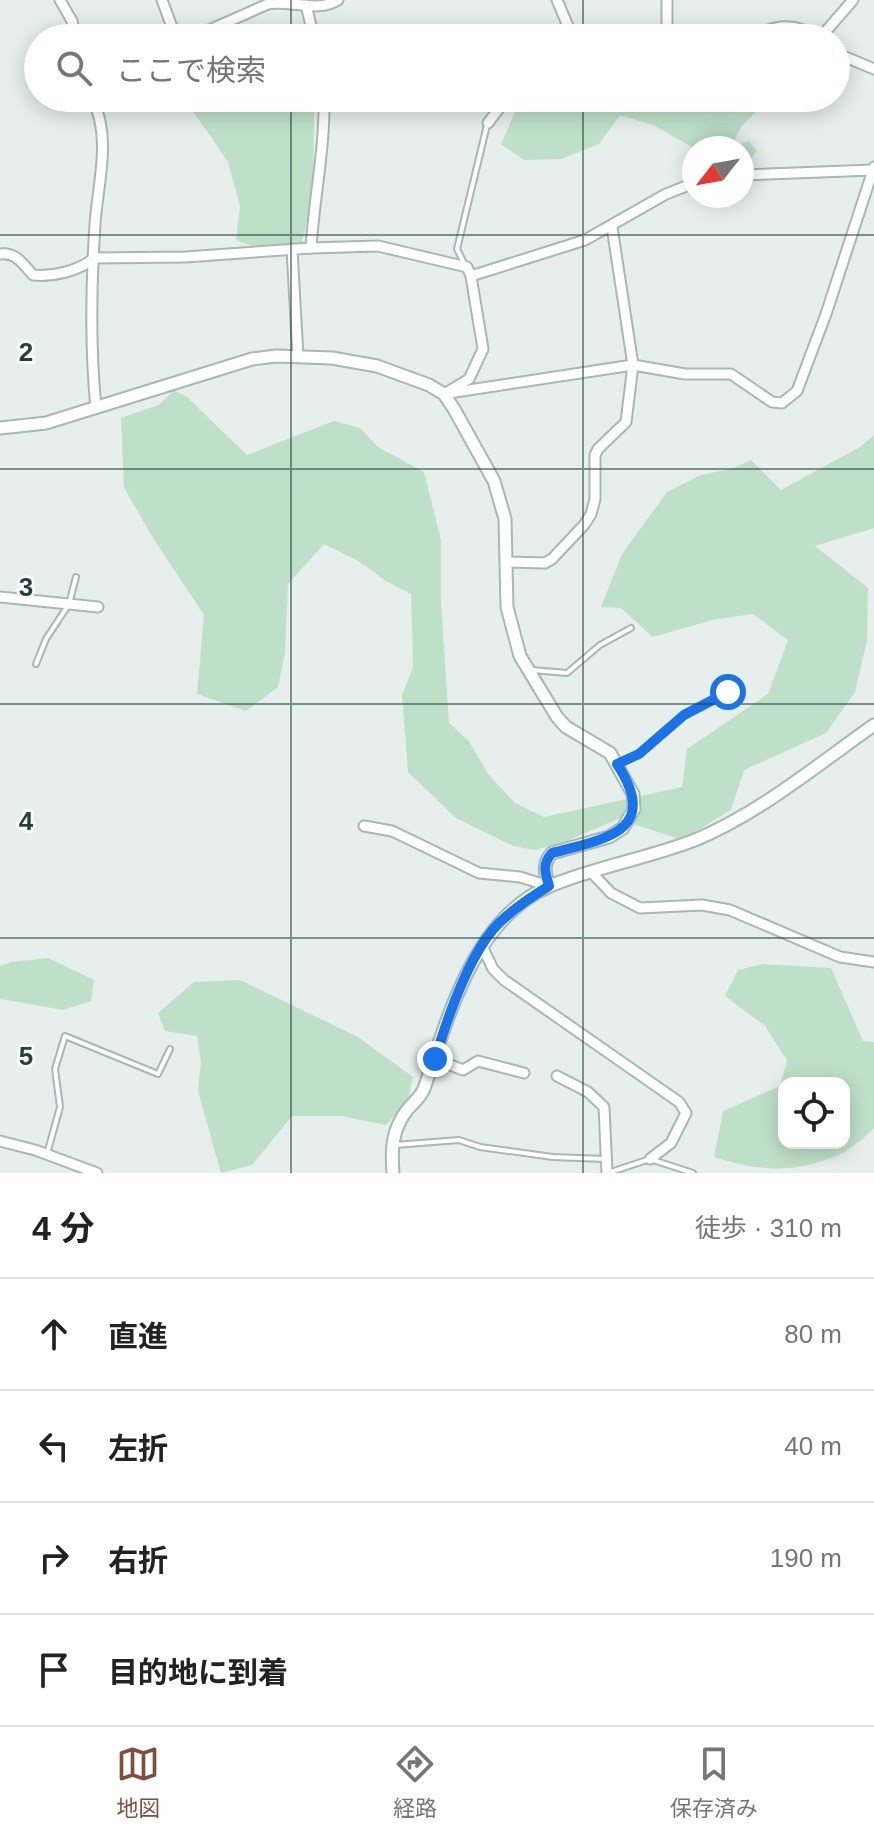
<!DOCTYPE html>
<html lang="ja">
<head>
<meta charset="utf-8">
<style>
	body { margin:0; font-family:Helvetica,"Noto Sans JP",sans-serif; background:#f6f6f6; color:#222 }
	.controls { position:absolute; right:24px; bottom:24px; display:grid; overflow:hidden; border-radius:16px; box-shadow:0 4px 20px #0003 }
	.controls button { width:72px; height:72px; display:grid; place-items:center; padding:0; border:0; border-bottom:2px solid #e0e0e0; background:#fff; color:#222; font:40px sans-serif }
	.compass { position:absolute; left:682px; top:136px; width:72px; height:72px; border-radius:50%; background:#fff; box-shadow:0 4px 20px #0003; rotate:239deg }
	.stop { position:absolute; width:24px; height:24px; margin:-18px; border:6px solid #1a73e8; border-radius:50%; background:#fff }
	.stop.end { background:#1a73e8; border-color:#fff; box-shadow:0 2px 8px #0008 }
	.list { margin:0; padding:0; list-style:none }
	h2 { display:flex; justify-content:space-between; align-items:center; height:104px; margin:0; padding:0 32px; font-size:34px }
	h2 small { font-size:26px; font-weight:400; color:#767676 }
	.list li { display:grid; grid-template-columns:52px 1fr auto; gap:24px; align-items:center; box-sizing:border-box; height:112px; padding:0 32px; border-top:2px solid #e0e0e0 }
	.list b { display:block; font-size:30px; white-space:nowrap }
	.list em { font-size:26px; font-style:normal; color:#767676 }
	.icon { flex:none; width:44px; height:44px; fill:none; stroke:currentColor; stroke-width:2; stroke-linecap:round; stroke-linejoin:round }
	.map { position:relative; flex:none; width:874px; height:1173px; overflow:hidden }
	.search { position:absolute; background:#fff; box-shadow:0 4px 20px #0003; left:24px; right:24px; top:24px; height:88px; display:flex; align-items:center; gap:20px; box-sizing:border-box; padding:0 28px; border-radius:44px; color:#767676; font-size:30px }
	.sheet { height:552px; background:#fff }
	nav { display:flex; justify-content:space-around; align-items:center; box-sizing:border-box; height:112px; border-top:2px solid #e0e0e0; background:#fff; font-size:22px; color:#767676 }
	nav a { display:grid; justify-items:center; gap:4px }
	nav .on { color:#804e3d }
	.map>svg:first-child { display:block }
	.green { fill:#bfe0c8; fill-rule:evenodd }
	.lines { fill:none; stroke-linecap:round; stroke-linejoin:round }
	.service-casing { stroke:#a8b8b2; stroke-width:8 }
	.minor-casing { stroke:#a8b8b2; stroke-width:13 }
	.tertiary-casing { stroke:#a8b8b2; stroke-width:15 }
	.service { stroke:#fff; stroke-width:4 }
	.minor { stroke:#fff; stroke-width:9 }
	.tertiary { stroke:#fff; stroke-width:11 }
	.route { stroke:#1a73e8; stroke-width:10 }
	.grid { fill:none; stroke:#24423a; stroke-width:2; stroke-opacity:0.55 }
	.grid-label { font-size:26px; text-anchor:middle; font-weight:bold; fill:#24423a; stroke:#f7fbf9; stroke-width:6; stroke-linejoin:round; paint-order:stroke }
</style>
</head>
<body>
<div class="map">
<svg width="874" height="1173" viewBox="0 0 874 1173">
	<rect width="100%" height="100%" fill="#e6efeb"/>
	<g class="green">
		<polygon points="187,98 253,98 258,105 314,112 313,195 301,247 260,249 236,240 240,206 228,162 188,104"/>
		<polygon points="521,98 671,98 721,101 722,98 765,98 767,100 741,127 732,146 749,141 757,151 750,160 742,161 742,148 694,148 653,125 620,115 599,144 561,159 524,160 501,144"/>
		<polygon points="174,390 187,397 247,455 334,421 360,428 378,447 424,472 441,540 441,601 449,723 469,741 488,774 515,803 544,817 682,787 687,749 768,694 788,640 753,614 712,620 653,637 621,608 601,607 622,554 667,492 701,475 734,468 751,460 781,490 860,447 874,435 874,528 815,546 868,588 867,640 855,692 826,733 744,770 731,810 682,840 618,819 567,841 535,850 513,846 456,818 408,772 402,695 413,667 411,594 384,580 360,562 324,544 288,584 285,653 278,687 246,711 197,694 204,615 155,541 124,488 121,418 159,405"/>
		<polygon points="48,958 94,980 91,1001 63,1010 1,999 0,1001 0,966 11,962"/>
		<path d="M763,964l68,4 32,73 11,1v86c-9,10 -19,16 -29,24 -47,21 -80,21 -131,5l9,-46 57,-25 7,-26 -22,-34 -40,-30 13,-26zM784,1083h60v60h-60z"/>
		<polygon points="240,980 358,1037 413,1077 408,1100 386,1125 341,1116 292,1116 252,1165 221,1173 198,1091 201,1062 197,1036 165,1031 158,1013 194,982"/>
	</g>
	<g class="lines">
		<defs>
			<g id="service">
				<polyline points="464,263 457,249 487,125"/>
				<polyline points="36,664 46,639 69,604 76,577"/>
				<polyline points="532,670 567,673 600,645 631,628"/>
				<polyline points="617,764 639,754 684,715 728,692"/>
				<polyline points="395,1145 459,1140 480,1147 553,1157 604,1159"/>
				<polyline points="47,1154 60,1107 55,1069 65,1036 158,1074 170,1049"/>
				<polyline points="608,1173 650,1159 693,1173"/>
			</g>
			<g id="minor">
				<polyline points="60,0 72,21 76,38"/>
				<path d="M162,0l10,27 13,9 15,-2 68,-30c23,-4 50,9 70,-4"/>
				<polyline points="557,0 573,38"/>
				<polyline points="306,5 314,38"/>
				<polyline points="667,38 667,0"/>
				<path d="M753,38c22,-15 44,-15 66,0"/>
				<polyline points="820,38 853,0"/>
				<polyline points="836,53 874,69"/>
				<path d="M92,98c20,40 6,83 3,126 -4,61 -5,124 1,184"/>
				<polyline points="488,123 507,98"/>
				<polyline points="742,175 873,170"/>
				<path d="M311,248c3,-50 14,-99 13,-150"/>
				<polyline points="292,249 298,357"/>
				<path d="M0,254c16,-2 23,10 33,21 20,2 46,-4 61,-17l91,-1 126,-9 67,-2 89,21 4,9 12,73 -14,30 -25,15"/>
				<polyline points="471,276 585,240 666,194 694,183"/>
				<polyline points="449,393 633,365 685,374 731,374 772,402 782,403 797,391 826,314 874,167"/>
				<polyline points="506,562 545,563 552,559 584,525 591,514 595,499 595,455 598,449 626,422 633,365 612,227"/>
				<polyline points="0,597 98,607"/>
				<polyline points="364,826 392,831 479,873 520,877 549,886"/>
				<polyline points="592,873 611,893 640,908 702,905 730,910 840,957 874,962"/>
				<polyline points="482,946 493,969 504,980 679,1102 686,1113 671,1143 650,1159"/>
				<polyline points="435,1059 463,1070 478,1061 524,1073"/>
				<polyline points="557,1076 588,1092 604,1107 607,1173"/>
				<polyline points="0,1141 35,1150 97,1173"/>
			</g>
			<g id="tertiary">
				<path d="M0,428l46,-5 206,-64 24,-3 56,2 45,8 52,19 15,9 10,15 40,72 11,38 2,88 13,49 37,61 9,10 44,26 23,41 1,15 -11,19 -14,9 -57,16c-10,11 -7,20 -3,33"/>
				<path d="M393,1173c-2,-24 -1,-43 14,-63 7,-8 15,-14 18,-24 23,-70 50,-169 125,-200 45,-19 99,-28 145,-46 65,-27 122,-75 179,-115"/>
			</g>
		</defs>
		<use href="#service" class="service-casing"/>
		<use href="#minor" class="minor-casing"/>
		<use href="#tertiary" class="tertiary-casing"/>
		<use href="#service" class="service"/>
		<use href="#minor" class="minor"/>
		<use href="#tertiary" class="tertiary"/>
	</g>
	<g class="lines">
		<path class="route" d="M435,1059c12,-40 34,-106 64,-136 15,-15 32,-26 50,-37 -4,-14 -7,-22 3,-33 54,-14 109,-22 65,-89l22,-10 45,-39 44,-23"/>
	</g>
	<path class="grid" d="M291,0v38M583,0v38M291,98v1075M583,98v1075M0,235h874M0,469h874M0,704h874M0,938h874"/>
	<g class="grid-label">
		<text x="26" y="361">2</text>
		<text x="26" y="596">3</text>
		<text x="26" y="830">4</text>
		<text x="26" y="1065">5</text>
	</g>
</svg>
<div class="controls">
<button><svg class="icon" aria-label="locate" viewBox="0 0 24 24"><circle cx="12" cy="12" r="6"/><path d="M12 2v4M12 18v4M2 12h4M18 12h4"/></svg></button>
</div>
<svg class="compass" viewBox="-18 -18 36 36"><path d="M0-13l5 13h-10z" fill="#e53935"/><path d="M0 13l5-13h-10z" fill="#767676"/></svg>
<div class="stop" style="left:728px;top:692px"></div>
<div class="stop end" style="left:435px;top:1059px"></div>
<div class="search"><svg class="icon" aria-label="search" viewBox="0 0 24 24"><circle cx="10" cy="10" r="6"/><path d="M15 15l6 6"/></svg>ここで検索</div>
</div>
<section class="sheet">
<h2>4 分<small>徒歩 · 310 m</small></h2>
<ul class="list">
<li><svg class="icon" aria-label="ahead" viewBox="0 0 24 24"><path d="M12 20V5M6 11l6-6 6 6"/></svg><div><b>直進</b></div><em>80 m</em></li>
<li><svg class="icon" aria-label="left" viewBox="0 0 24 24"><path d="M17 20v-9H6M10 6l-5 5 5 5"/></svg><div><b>左折</b></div><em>40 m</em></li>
<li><svg class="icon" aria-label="right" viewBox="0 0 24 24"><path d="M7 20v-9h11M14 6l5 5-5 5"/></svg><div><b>右折</b></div><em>190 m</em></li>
<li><svg class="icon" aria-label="arrive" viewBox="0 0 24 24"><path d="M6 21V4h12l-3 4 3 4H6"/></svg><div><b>目的地に到着</b></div></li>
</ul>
</section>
<nav>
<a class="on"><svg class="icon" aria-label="map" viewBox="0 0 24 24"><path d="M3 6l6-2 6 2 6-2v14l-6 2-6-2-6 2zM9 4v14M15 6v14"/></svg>地図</a>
<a><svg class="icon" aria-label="directions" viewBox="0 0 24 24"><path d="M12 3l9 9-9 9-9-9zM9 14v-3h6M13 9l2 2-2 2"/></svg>経路</a>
<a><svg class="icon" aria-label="saved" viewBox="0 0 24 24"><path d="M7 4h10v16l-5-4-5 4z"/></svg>保存済み</a>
</nav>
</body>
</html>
